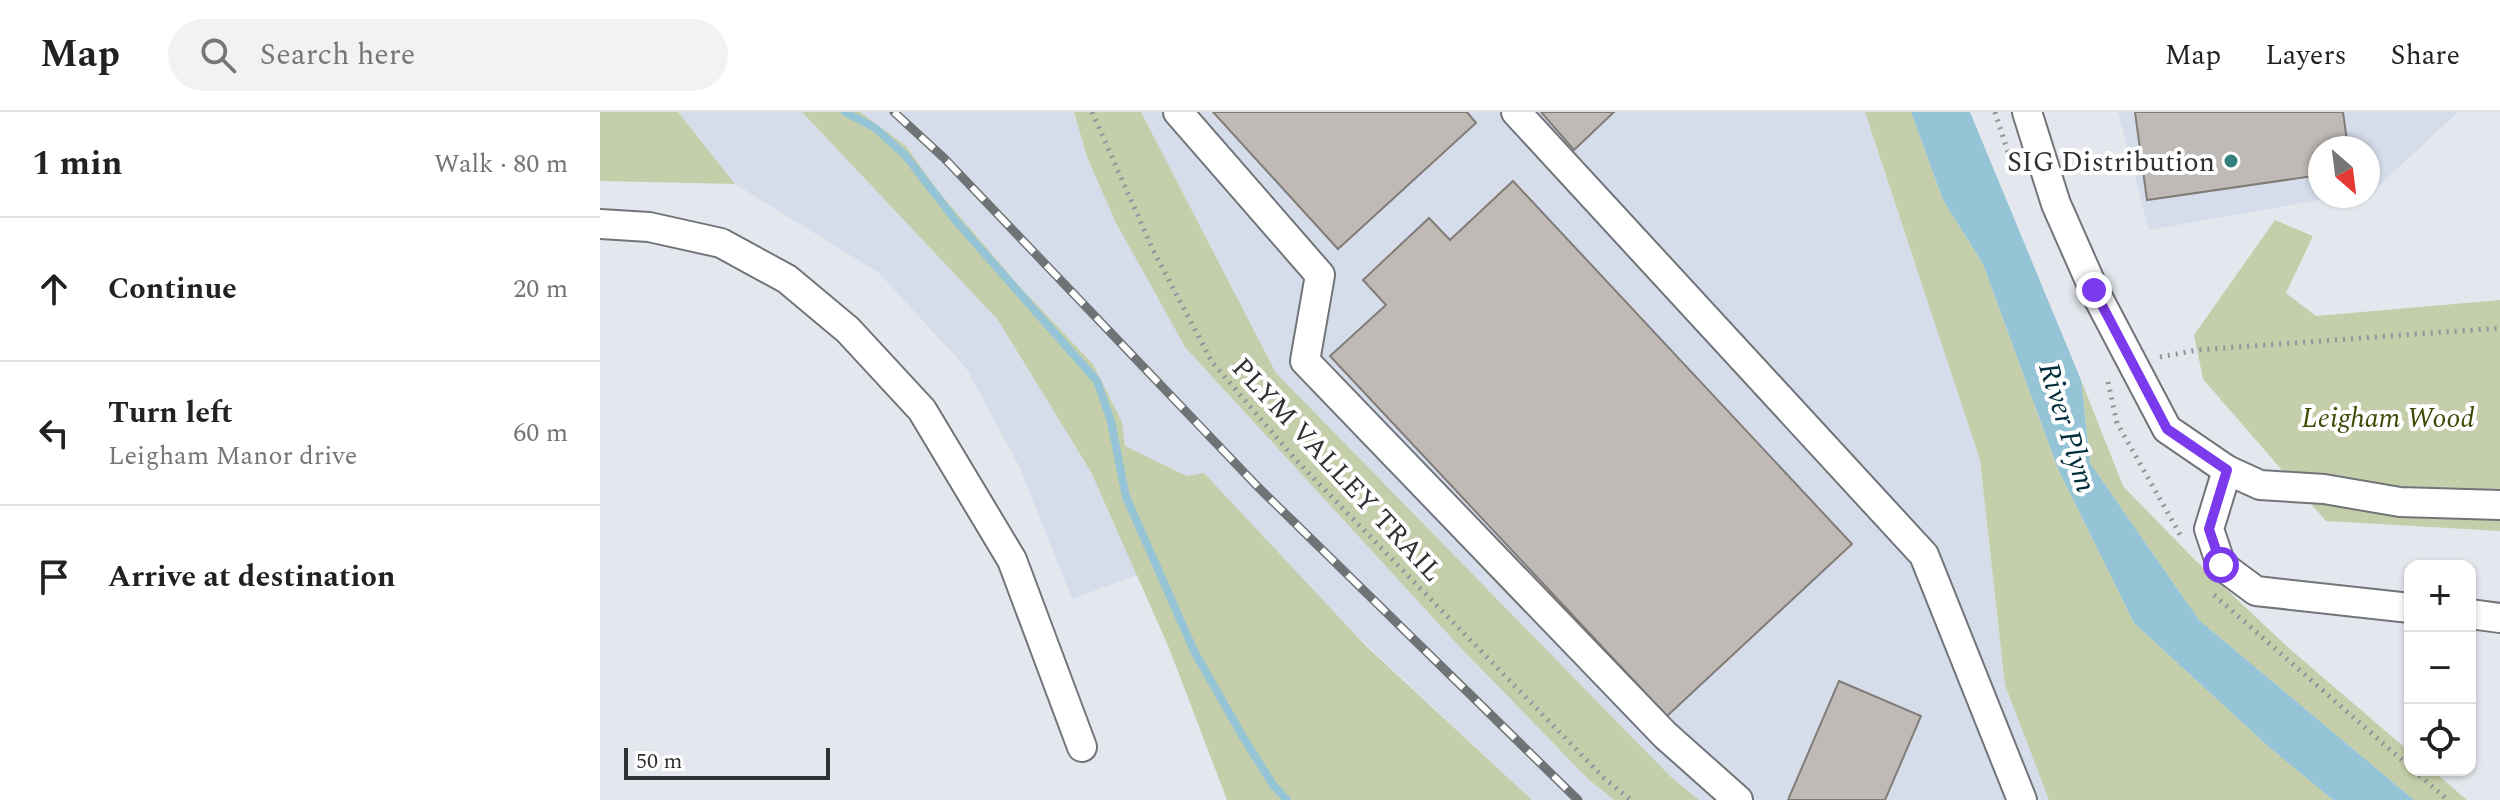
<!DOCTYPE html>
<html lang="en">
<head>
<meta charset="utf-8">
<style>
	body { margin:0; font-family:Spectral,serif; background:#f2f2f2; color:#222 }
	.controls { position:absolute; right:24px; bottom:24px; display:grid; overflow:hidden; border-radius:16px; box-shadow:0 2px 6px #0004 }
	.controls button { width:72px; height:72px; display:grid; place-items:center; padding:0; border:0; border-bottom:2px solid #e0e0e0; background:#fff; color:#222; font:40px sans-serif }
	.compass { position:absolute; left:1708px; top:24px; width:72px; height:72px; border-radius:50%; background:#fff; box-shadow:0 2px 6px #0004; rotate:152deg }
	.scale { position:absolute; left:24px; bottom:20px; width:206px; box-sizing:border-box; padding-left:8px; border:4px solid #2f3133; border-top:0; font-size:22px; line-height:28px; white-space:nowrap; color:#2f3133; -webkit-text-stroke:6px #fff; paint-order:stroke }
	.stop { position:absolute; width:24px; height:24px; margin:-18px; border:6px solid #7c3aed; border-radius:50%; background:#fff }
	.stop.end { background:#7c3aed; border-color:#fff; box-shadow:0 2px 8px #0008 }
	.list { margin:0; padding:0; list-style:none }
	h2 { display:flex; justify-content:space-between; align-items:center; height:104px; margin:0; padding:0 32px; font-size:34px }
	h2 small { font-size:26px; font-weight:400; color:#767676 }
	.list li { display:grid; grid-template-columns:52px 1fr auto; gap:24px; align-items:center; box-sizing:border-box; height:144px; padding:0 32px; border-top:2px solid #e0e0e0 }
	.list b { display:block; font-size:30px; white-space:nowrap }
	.list p { margin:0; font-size:26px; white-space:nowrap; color:#767676 }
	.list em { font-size:26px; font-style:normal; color:#767676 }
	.icon { flex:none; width:44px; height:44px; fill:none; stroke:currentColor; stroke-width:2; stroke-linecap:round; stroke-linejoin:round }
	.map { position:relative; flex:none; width:1900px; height:688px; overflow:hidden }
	header { display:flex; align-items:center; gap:48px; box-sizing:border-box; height:112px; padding:0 40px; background:#fff; border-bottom:2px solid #e0e0e0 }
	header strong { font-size:38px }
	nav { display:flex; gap:44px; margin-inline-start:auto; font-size:28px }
	.search { width:560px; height:72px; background:#f2f2f2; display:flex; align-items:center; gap:20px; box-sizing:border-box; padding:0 28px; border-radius:44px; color:#767676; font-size:30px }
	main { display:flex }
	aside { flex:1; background:#fff }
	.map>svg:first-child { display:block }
	.built { fill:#d5ddea }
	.green { fill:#c5ceab }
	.water { fill:#94c4d5 }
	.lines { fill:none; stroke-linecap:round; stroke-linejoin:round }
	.stream { stroke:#94c4d5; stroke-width:8 }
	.building { fill:#c0bab6; stroke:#827c79; stroke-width:2 }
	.minor-casing { stroke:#717479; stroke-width:32 }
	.path { stroke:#919499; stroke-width:5; stroke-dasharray:2 6; stroke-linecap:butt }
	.minor { stroke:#fff; stroke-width:28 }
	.rail-casing { stroke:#707376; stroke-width:9 }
	.rail { stroke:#fff; stroke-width:6; stroke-dasharray:18; stroke-linecap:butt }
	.route { stroke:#7c3aed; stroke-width:10 }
	.poi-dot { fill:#37807f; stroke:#fff; stroke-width:3 }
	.labels { text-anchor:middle; stroke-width:8; stroke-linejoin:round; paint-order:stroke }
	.poi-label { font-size:28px; fill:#2f3133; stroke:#fff; text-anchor:end }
	.park-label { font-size:28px; font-style:italic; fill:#404b08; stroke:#fff }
	.street-label { font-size:28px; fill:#2f3133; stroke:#fff }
	.water-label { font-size:30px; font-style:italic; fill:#002f3b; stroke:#fff }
</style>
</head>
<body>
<header>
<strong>Map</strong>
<div class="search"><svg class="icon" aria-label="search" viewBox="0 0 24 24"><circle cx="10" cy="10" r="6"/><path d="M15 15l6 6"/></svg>Search here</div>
<nav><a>Map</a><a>Layers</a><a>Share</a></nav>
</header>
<main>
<aside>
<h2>1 min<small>Walk · 80 m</small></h2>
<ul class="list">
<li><svg class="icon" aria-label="ahead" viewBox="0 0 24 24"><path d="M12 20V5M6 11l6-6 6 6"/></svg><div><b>Continue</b></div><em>20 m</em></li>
<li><svg class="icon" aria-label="left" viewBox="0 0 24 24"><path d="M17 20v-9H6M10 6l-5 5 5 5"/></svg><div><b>Turn left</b><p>Leigham Manor drive</p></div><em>60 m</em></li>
<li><svg class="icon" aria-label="arrive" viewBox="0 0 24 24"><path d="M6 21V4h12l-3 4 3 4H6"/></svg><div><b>Arrive at destination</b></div></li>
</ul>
</aside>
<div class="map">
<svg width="1900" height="688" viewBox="0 0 1900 688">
	<rect width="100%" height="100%" fill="#e4e8ee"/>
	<g class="built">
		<polygon points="78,0 202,0 398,208 491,360 537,463 472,487 418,352 366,256 279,161 135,72"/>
		<polygon points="260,0 474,0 487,45 516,111 585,235 858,533 988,667 1014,688 932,688 587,364 525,334 522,310 493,252 420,175 338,79 306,34"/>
		<polygon points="541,0 1265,0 1380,348 1405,573 1449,688 1099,688 1071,665 676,261"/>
		<polygon points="1518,0 1858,0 1773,79 1768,79 1768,36 1720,36 1720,84 1742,84 1549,118"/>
	</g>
	<g class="green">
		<polygon points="0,0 78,0 135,72 0,69"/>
		<polygon points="202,0 260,0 306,34 338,79 420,175 493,252 522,310 525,334 587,364 604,361 765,533 932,688 627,688 569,536 491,360 398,208"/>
		<polygon points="474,0 541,0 676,261 1071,665 1099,688 1014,688 988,667 858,533 585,235 516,111 487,45"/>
		<polygon points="1265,0 1311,0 1343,88 1383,152 1458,357 1534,511 1670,636 1733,688 1449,688 1405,573 1380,348"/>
		<polygon points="1675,108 1713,124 1686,181 1716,204 1900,188 1900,419 1726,409 1603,267 1594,223"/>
		<polygon points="1481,268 1523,374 1595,448 1691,538 1810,640 1810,658 1832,658 1867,688 1814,688 1599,508 1490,351"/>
	</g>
	<polygon class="water" points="1311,0 1370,0 1481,268 1490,351 1599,508 1814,688 1733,688 1670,636 1534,511 1458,357 1383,152 1343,88"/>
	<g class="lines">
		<polyline class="stream" points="245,0 275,16 305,43 356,109 497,269 511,309 526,385 595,541 643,625 673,673 687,688"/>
	</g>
	<g class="building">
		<polygon points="613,0 867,0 876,11 738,137"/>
		<polygon points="941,0 1014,0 974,38"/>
		<polygon points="1535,0 1743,0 1748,36 1720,36 1720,63 1547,88"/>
		<polygon points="913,69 1252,432 1067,604 730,244 786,193 763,168 829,106 850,128"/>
		<polygon points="1239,569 1321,604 1285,688 1188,688"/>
	</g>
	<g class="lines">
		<defs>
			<g id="minor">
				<polyline points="578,0 720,163 705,249 1065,623 1138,688"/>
				<polyline points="916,0 1324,443 1422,688"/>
				<polyline points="1427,0 1456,92 1494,178 1567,317 1627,358 1660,373 1724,377 1800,390 1900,393"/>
				<polyline points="0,112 49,115 121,131 187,167 248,218 322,298 412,448 482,635"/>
				<polyline points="1627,358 1609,417 1621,453 1656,479 1810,496"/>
				<polyline points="1870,502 1900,506"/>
			</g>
		</defs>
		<use href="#minor" class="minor-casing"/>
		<g class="path">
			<polyline points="492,0 553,138 612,250 695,347 1004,666 1031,688"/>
			<polyline points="1395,0 1413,56"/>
			<polyline points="1560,245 1597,238 1900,216"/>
			<polyline points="1508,270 1517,311 1582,426"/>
			<polyline points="1614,483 1810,655"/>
			<polyline points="1813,658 1848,688"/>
		</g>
		<use href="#minor" class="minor"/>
		<defs>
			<polyline id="rail" points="294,0 344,46 657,374 978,688"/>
		</defs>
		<use href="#rail" class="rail-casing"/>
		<use href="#rail" class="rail"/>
	</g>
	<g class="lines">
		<polyline class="route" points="1494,178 1567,317 1627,358 1609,417 1621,453"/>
	</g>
	<circle class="poi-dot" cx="1631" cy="49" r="8"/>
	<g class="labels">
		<g class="poi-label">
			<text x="1615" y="59">SIG Distribution</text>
		</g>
		<g class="park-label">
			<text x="1788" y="315">Leigham Wood</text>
		</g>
		<g class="street-label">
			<text transform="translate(738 357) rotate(47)" y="10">PLYM VALLEY TRAIL</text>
		</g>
		<g class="water-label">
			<text transform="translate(1468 315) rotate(73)" y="10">River Plym</text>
		</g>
	</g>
</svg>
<div class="controls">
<button>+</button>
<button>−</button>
<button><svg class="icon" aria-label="locate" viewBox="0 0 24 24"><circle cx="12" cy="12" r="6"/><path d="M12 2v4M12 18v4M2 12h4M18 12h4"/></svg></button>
</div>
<svg class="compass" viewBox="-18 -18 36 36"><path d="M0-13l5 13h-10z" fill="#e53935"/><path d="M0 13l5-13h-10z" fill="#767676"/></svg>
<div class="scale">50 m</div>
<div class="stop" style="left:1621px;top:453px"></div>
<div class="stop end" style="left:1494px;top:178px"></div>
</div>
</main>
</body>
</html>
